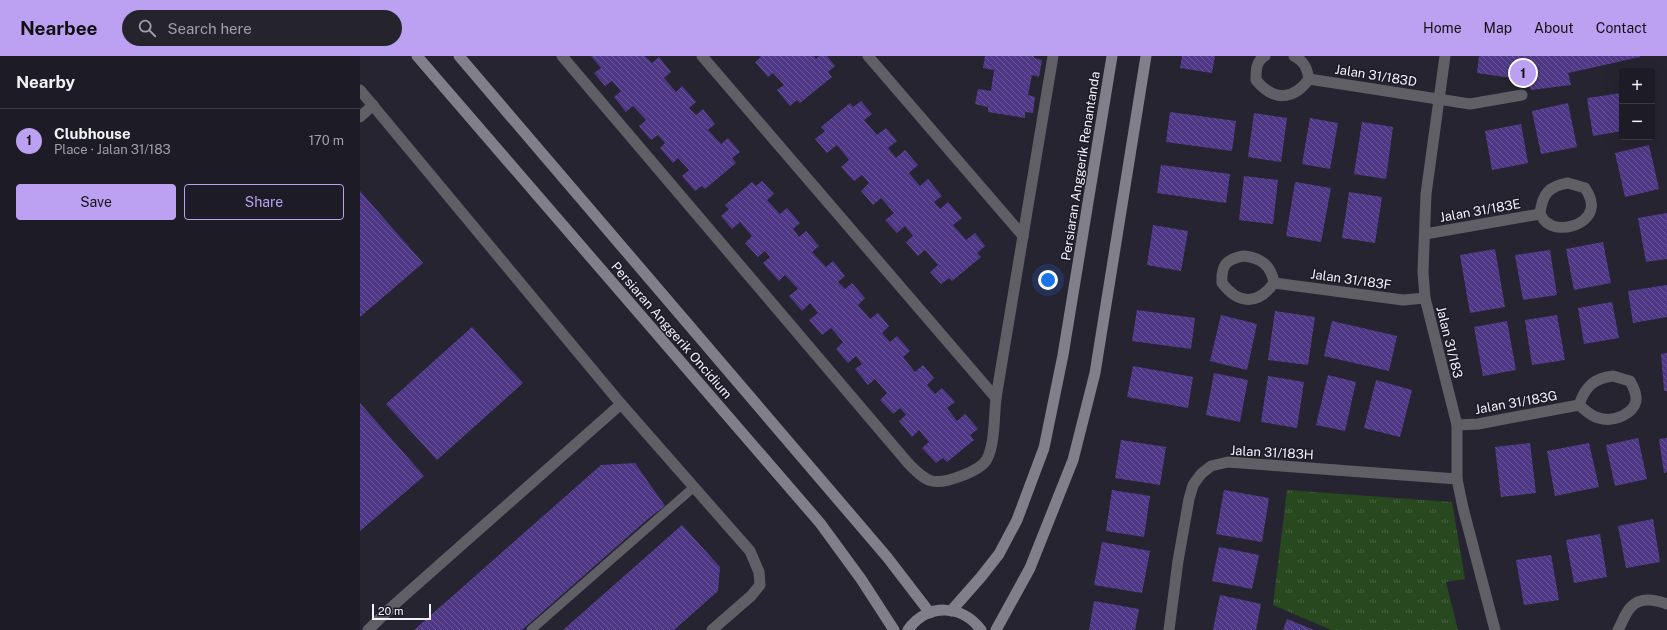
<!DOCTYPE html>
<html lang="en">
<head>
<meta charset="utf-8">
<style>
	body { margin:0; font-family:"Public Sans",sans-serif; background:#25242d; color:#f1f3f6 }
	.controls { position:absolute; right:12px; top:12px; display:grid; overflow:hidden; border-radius:4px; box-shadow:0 4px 16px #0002 }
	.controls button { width:36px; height:36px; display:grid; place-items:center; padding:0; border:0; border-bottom:1px solid #3b3942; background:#1d1b25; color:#f1f3f6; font:20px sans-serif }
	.scale { position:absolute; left:12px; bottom:10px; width:59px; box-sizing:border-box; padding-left:4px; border:2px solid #f3f1fa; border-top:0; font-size:11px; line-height:14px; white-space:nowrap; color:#f3f1fa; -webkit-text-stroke:3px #1d1b27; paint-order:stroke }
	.you { position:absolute; left:688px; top:224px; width:14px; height:14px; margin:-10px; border:3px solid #fff; border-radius:50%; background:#1a73e8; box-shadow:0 0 0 6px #1a73e833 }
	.badge { display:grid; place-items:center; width:26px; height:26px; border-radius:50%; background:#bca0f2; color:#111; font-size:13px; font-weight:700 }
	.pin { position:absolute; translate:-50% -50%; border:2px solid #fff; box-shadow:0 1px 4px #0006 }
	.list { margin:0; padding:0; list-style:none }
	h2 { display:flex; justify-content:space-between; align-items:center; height:52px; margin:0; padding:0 16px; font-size:17px }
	h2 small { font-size:13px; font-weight:400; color:#a0a1a7 }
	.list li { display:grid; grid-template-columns:26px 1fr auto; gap:12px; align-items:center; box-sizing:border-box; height:64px; padding:0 16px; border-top:1px solid #3b3942 }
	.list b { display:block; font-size:15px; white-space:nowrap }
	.list p { margin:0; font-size:13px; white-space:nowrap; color:#a0a1a7 }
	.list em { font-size:13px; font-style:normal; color:#a0a1a7 }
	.actions { display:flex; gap:8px; padding:12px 16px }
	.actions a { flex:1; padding:9px 0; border:1px solid #bca0f2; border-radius:4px; text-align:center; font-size:14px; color:#bca0f2 }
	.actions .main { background:#bca0f2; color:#111 }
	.icon { flex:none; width:22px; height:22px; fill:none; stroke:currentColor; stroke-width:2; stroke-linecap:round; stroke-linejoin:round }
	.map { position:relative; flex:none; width:1307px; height:574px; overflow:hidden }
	header { display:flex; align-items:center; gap:24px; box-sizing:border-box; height:56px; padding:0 20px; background:#bca0f2; color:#111 }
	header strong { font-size:19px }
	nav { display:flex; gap:22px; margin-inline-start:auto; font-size:14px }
	.search { width:280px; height:36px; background:#25242d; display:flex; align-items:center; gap:10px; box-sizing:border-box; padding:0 14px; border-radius:22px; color:#a0a1a7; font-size:15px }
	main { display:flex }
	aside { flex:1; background:#1d1b25 }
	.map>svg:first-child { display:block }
	.park { fill:url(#park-tufts) }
	.building { fill:url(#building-back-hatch) }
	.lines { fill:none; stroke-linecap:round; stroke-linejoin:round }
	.service { stroke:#605f66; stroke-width:9 }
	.minor { stroke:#605f66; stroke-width:11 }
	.secondary { stroke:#817f8a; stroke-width:11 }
	.labels { text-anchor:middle; stroke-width:3; stroke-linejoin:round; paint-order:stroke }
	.street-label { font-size:13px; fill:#f3f1fa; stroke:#1d1b27 }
</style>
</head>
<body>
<header>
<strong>Nearbee</strong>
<div class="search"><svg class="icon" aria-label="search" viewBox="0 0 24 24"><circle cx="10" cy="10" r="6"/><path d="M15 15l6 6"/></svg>Search here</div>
<nav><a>Home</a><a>Map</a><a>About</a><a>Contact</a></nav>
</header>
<main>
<aside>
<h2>Nearby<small></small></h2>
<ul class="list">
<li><span class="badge">1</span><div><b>Clubhouse</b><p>Place · Jalan 31/183</p></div><em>170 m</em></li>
</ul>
<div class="actions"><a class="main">Save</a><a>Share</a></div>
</aside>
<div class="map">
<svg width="1307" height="574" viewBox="0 0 1307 574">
	<defs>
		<pattern id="park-tufts" width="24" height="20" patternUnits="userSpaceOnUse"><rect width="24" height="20" fill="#284820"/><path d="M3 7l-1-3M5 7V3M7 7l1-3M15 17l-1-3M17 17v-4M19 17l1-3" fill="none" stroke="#486341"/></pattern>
		<pattern id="building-back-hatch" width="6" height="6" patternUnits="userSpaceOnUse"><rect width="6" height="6" fill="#4e3885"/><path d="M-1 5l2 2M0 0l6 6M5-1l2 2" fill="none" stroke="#685597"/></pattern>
	</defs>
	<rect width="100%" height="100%" fill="#272431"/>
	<polygon class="park" points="927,434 1092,446 1105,523 1086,526 1098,574 971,574 913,549"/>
	<g class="building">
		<polygon points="231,0 285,0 292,7 299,1 311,16 304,22 316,36 322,30 336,46 329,52 336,59 343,53 355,68 348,74 361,88 368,82 380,96 372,102 376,107 345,133 342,130 335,135 322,120 329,114 318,102 313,107 300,92 305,87 298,79 291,84 279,70 286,64 273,50 266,56 254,41 261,35 252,25 245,30 234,17 241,12"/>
		<polygon points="399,0 454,0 456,3 459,0 467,0 475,10 468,16 472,21 440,47 437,44 430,50 417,34 424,29 413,17 408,21 395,6 401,1"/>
		<polygon points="625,0 674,0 674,2 682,4 679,21 672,19 668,39 675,41 673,57 665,56 665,62 628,56 628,51 615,48 618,33 631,35 634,14 623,12"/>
		<polygon points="822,0 855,0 852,17 820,12"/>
		<polygon points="1119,0 1280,0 1280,1 1208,17 1211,29 1171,34 1166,24 1117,17"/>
		<polygon points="1262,37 1262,75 1233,80 1227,42"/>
		<polygon points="501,45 512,58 504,64 517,79 526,72 537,85 528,92 536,102 545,94 558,109 549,117 560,130 568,123 582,140 574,146 580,153 588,146 602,162 593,169 606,184 615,177 625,190 617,197 621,201 592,225 589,222 581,228 570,216 578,209 565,194 558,200 546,186 553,180 545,170 537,177 525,164 534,157 521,142 513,149 501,135 509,127 502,119 494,125 481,111 489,104 477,89 467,97 455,83 465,75 461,71 490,47 493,51"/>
		<polygon points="1208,47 1217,91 1181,98 1172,55"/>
		<polygon points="810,56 876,65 872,95 806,86"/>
		<polygon points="894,57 927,62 921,106 888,101"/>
		<polygon points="950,62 978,67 970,113 942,108"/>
		<polygon points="1002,66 1033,71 1026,123 994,118"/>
		<polygon points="1161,68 1168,107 1132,114 1125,75"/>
		<polygon points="1289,89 1299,133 1265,141 1255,97"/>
		<polygon points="801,109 870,118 866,147 797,137"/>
		<polygon points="884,120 918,124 913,168 879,164"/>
		<polygon points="402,125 414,138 407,144 420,158 427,152 440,167 433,173 439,181 446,175 459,190 452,196 466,211 473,205 485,220 478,226 485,233 492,227 505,242 498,249 510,263 518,257 529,270 522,277 530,286 537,280 550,295 543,301 555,316 563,309 574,322 567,329 575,338 582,332 595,346 587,352 597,365 605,358 618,373 610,379 614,384 587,406 583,402 576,407 562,392 569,386 559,374 552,381 539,365 546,359 540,352 533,358 520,344 527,337 515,323 508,329 495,313 502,308 496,300 488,307 476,293 483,286 471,272 462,279 449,264 458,257 450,247 442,255 429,240 438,233 425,219 419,225 403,207 410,201 405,195 398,201 385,187 392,180 380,166 372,173 361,160 369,153 365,149 392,126 396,130"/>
		<polygon points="935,126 971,132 961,186 926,180"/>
		<polygon points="0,135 63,207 0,261"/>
		<polygon points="989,136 1022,141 1015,187 982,182"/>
		<polygon points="1307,157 1307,203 1286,206 1278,162"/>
		<polygon points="793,169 828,175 821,215 787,209"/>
		<polygon points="1243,186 1251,227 1214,234 1206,193"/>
		<polygon points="1135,193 1145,251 1110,257 1100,199"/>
		<polygon points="1190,194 1197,239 1163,244 1155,199"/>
		<polygon points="1307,229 1307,261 1273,267 1268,235"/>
		<polygon points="1252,246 1259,282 1224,288 1218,252"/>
		<polygon points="777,254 835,262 831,293 772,285"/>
		<polygon points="915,255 955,261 948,309 908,304"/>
		<polygon points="861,259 897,268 887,314 850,305"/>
		<polygon points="1197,259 1205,304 1172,309 1165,264"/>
		<polygon points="972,265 1037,280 1029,315 964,300"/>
		<polygon points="1147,265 1156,314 1123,320 1114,271"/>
		<polygon points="112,271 163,327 77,404 26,348"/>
		<polygon points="1307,297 1307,335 1304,335 1301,298"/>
		<polygon points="773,310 833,321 828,352 767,341"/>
		<polygon points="854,317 888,324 880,366 846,359"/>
		<polygon points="968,319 996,326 985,375 956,369"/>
		<polygon points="908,320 944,326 937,372 901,366"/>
		<polygon points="1016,324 1052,334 1040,381 1004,372"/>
		<polygon points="0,347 64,420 0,475"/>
		<polygon points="1278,382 1287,423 1255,430 1246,389"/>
		<polygon points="1307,382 1307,416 1304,417 1299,383"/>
		<polygon points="761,384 806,391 800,429 755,422"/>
		<polygon points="1170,387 1176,437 1141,441 1135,391"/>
		<polygon points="1229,387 1239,431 1195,440 1187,395"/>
		<polygon points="275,407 305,450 289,462 162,574 54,574 241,409"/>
		<polygon points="752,434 790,440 784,481 746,475"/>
		<polygon points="864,434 909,442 902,486 856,478"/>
		<polygon points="1293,463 1300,506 1266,512 1258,470"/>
		<polygon points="322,469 360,511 358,535 314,574 203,574"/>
		<polygon points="1240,478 1247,521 1214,527 1206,484"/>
		<polygon points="742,486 790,495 782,537 734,529"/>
		<polygon points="859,491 899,499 892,533 852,525"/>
		<polygon points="1191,499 1199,544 1164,549 1156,504"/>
		<polygon points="860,539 901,548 896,574 853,574"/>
		<polygon points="734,545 779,553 775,574 729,574"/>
		<polygon points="927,563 954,574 923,574"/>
	</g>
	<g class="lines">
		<polyline class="service" points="171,574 334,431"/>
		<g class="minor">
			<path d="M202,0l346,407c6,6 15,16 24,18 13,3 49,-10 55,-22 8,-15 7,-44 9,-61l57,-342"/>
			<polyline points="342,0 636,342"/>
			<polyline points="508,0 663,180"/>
			<path d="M905,0c-9,5 -9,14 -9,24 17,21 37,21 53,-1 -2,-11 -5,-18 -15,-23"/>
			<polyline points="1085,0 1066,138 1063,216 1065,242 1097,369 1097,423 1103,452 1135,574"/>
			<polyline points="949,23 1110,48 1162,39"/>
			<polyline points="0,34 261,348 390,495 399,516 400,529 391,540 352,574"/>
			<polyline points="0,61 13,49"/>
			<path d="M1208,127l17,5c4,6 8,13 6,21 -4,17 -32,24 -45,13 -3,-2 -4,-6 -6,-8 2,-20 9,-28 28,-31z"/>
			<polyline points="1065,178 1180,158"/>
			<path d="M884,200c17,2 27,9 30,27 -16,22 -35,22 -52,0 -1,-18 4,-24 22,-27z"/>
			<polyline points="914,227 1043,244 1065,242"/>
			<path d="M1253,320l17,5c3,6 7,12 6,20 -3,13 -21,20 -33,18 -10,-1 -17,-8 -24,-14 6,-18 15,-27 34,-29z"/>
			<polyline points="1097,369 1118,368 1219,349"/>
			<polyline points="8,574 35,548 261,348"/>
			<polyline points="809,574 818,505 829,443 833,429 841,418 851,410 868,406 1097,423"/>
			<path d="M1258,574c4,-7 7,-17 13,-23 9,-10 25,-7 36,-3"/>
		</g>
		<g class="secondary">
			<polyline points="57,0 460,467 501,523 534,574"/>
			<polyline points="99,0 527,501 570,557"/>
			<polyline points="591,555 621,521 639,498 657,464 684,392 703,299 752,0"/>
			<path d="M548,574c19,-27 54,-26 73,0"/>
			<polyline points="636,574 670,512 713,404 735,317 786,0"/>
		</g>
	</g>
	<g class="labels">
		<g class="street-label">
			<text transform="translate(1016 19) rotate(9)" y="5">Jalan 31/183D</text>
			<text transform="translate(720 110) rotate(-81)" y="5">Persiaran Anggerik Renantanda</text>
			<text transform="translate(1120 154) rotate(-10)" y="5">Jalan 31/183E</text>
			<text transform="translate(991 223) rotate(8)" y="5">Jalan 31/183F</text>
			<text transform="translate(312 274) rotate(49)" y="5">Persiaran Anggerik Oncidium</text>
			<text transform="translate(1090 286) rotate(76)" y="5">Jalan 31/183</text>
			<text transform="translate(1156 346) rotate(-10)" y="5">Jalan 31/183G</text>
			<text transform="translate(912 396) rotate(3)" y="5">Jalan 31/183H</text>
		</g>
	</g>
</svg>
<div class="controls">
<button>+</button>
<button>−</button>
</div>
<div class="scale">20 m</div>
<div class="you"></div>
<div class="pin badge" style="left:1163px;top:17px">1</div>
</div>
</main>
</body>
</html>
